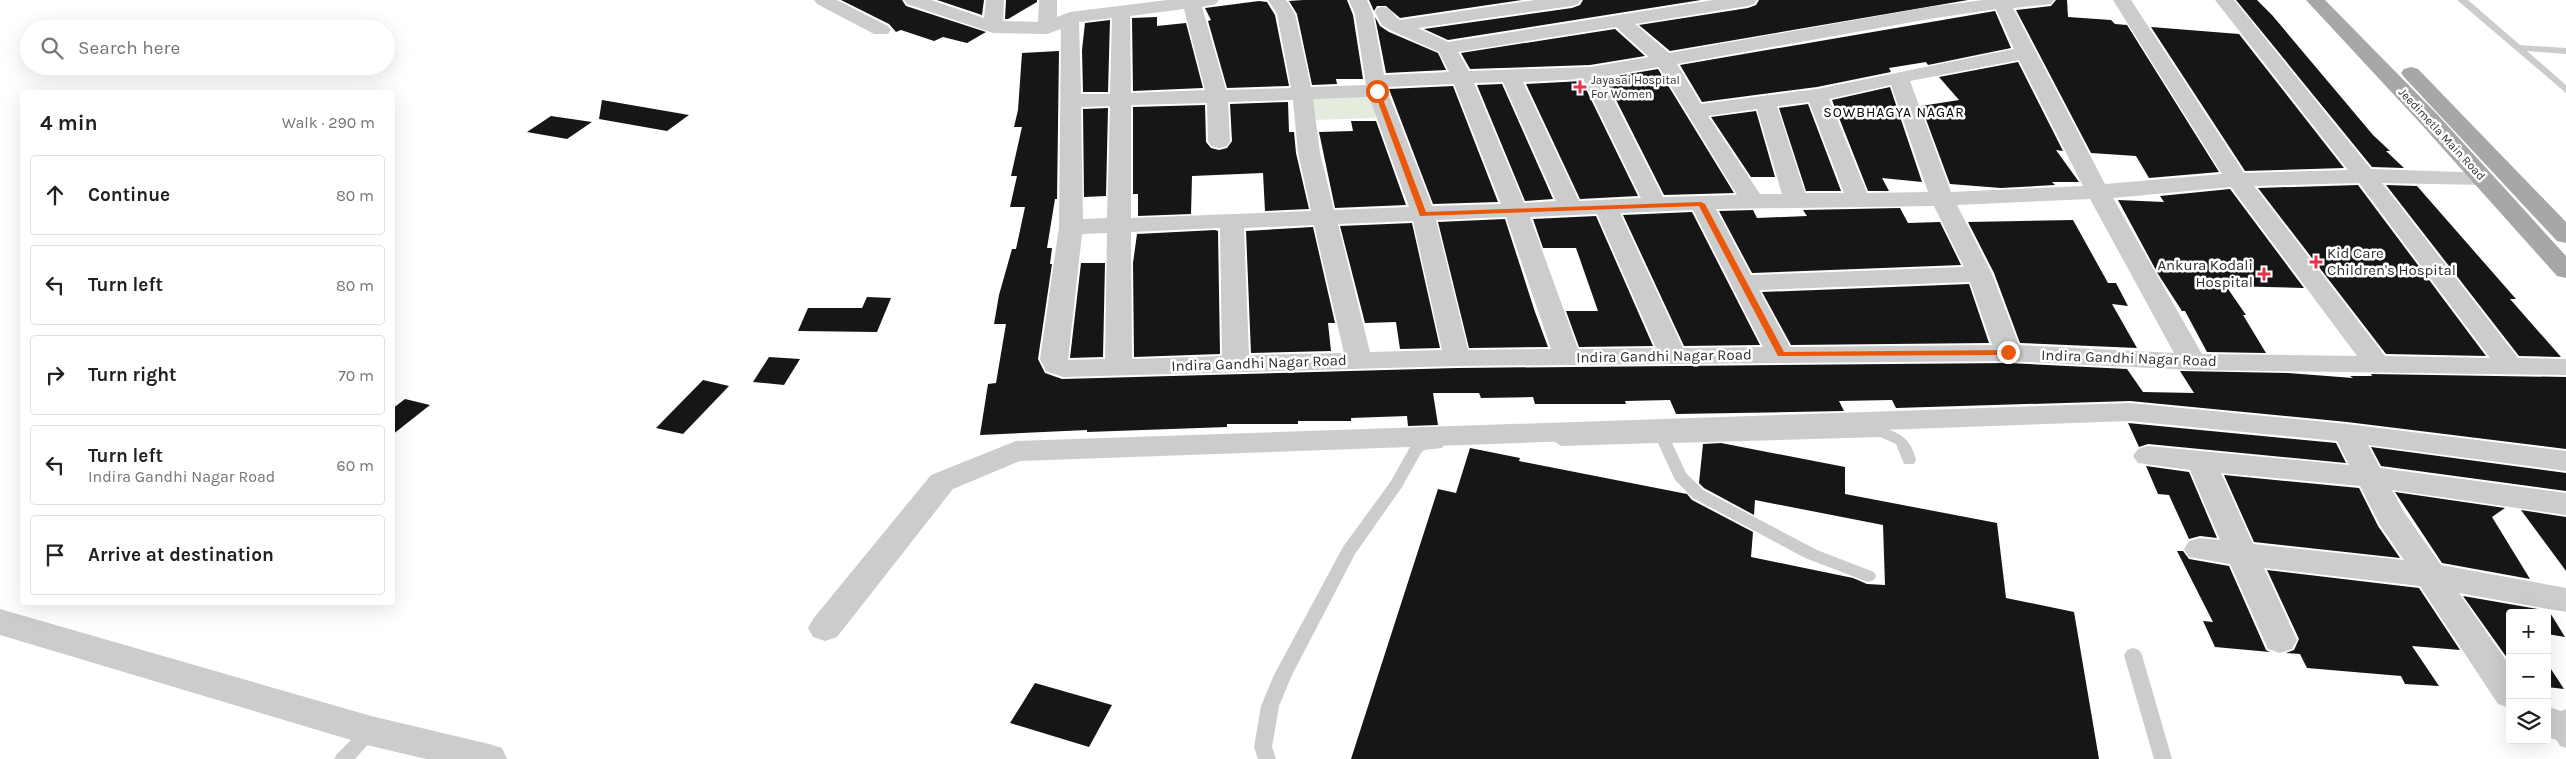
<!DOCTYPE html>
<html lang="en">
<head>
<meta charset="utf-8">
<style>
	body { margin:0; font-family:Karla,sans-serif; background:#f2f2f2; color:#202124 }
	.controls { position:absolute; right:15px; bottom:15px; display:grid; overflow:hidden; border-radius:5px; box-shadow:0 5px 20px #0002 }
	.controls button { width:45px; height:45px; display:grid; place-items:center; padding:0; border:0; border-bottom:1px solid #e0e0e0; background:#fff; color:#202124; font:25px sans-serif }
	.stop { position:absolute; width:15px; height:15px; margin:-11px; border:4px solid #ea580c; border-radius:50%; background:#fff }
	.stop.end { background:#ea580c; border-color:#fff; box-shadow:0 1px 5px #0008 }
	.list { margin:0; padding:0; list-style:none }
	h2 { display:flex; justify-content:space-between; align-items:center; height:65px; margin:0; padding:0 20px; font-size:21px }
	h2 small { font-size:16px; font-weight:400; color:#757577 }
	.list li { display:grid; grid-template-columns:32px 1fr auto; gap:15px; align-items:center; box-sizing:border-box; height:80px; margin:0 10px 10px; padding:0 10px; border:1px solid #e0e0e0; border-radius:5px }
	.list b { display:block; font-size:19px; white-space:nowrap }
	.list p { margin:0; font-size:16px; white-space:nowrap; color:#757577 }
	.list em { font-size:16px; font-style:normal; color:#757577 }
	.icon { flex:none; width:28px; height:28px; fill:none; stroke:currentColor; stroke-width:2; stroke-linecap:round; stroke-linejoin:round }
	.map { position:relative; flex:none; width:2566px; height:759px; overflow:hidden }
	.search { position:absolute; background:#fff; box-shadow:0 5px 20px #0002; left:20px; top:20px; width:375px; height:55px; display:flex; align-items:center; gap:12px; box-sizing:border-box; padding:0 18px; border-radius:28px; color:#757577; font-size:19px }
	.panel { position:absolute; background:#fff; box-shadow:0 5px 20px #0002; left:20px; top:90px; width:375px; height:515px; border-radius:5px }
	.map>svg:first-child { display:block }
	.green { fill:#e6ecdd }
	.building { fill:#161616 }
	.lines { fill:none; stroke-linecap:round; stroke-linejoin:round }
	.lane { fill:#ccc; fill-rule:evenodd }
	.street { fill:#ccc; fill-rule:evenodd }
	.primary { fill:#a7a7a7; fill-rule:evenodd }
	.route { fill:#ea580c }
	.poi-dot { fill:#e4334d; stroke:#fff; stroke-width:2 }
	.labels { text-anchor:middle; stroke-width:5; stroke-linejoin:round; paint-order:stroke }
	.far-poi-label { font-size:12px; fill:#2f2f2f; stroke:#fff; text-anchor:start }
	.far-street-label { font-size:12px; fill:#2f2f2f; stroke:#fff }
	.far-neighbourhood-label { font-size:14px; letter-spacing:1px; fill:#000; stroke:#fff }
	.poi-label { font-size:15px; fill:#2f2f2f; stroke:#fff; text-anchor:start }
	.street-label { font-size:15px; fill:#2f2f2f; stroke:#fff }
</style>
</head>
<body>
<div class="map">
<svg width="2566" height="759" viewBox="0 0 2566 759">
	<rect width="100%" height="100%" fill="#fff"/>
	<polygon class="green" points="1370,95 1376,118 1313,120 1309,96"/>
	<g class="building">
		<polygon points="841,0 902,0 906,6 986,32 967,43 943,37 934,41 901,30 896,32 889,24"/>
		<polygon points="937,0 984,0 982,15"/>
		<polygon points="1006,0 1037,0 1037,2 1008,19 1005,19"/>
		<polygon points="1303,0 1347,0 1353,15 1363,79 1336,79 1337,84 1312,85 1297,14 1289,1"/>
		<polygon points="1369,0 1522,0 1400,18 1386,6 1377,6 1374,11"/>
		<polygon points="1583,0 1701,0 1448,40 1424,29 1572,8 1580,5"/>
		<polygon points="1759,0 1968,0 1670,51 1639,25 1748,8 1756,5"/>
		<polygon points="2056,0 2067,0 2068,17 2111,20 2115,24 2127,25 2219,172 2149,178 2136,156 2091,153 2016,10 2051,6"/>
		<polygon points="2236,0 2257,0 2272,15 2373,135 2390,151 2386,151 2404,168 2372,167"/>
		<polygon points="1259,1 1267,2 1275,15 1289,86 1227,88 1208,21 1211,20 1205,8"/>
		<polygon points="1995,11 2011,48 1928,65 1926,62 1889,68 1891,72 1817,87 1702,102 1680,65"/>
		<polygon points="1157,17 1157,26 1186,23 1203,88 1133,91 1132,18"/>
		<polygon points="1375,17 1380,26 1389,32 1438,53 1446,70 1386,73"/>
		<polygon points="1110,20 1108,92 1083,92 1082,50 1085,23"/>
		<polygon points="2151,27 2239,34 2344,168 2245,171"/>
		<polygon points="1615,29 1645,56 1590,65 1470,69 1461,53"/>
		<polygon points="1059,51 1057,199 1055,199 1047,248 1052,248 1050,264 1052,264 1038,359 1045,373 1062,379 1457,368 2008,363 2127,369 2143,392 2194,393 2180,371 2288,373 2353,378 2350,376 2372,376 2371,374 2566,377 2566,449 2347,422 2130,401 1896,408 1892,400 1839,401 1844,411 1676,414 1670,400 1625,401 1626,404 1535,404 1533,397 1481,398 1479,393 1433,393 1438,425 1408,426 1407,416 1351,418 1351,421 1298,421 1298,424 1227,424 1227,427 1087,432 1087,430 980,435 988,384 996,383 1006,324 994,324 999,295 1012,249 1016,249 1025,207 1010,207 1017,176 1011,176 1022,127 1014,127 1018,110 1022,53"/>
		<polygon points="2018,62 2063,151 2056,150 2079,182 2052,182 2055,185 2001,188 1950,184 1921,106 1959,100 1939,77"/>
		<polygon points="1658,69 1734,193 1664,195 1605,78"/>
		<polygon points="1582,81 1638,196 1580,199 1526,84"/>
		<polygon points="1502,84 1553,199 1525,201 1477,85"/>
		<polygon points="1453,86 1498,202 1433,204 1389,89"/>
		<polygon points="1890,87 1922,182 1882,178 1889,191 1868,191 1832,100"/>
		<polygon points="602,100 689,115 667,131 599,119"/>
		<polygon points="1288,102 1289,132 1294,132 1296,153 1309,209 1265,211 1263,173 1192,176 1191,214 1138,216 1138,194 1133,194 1133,107 1205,105 1206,142 1211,148 1219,150 1227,148 1232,141 1230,104"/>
		<polygon points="1808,104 1841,191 1806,191 1779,108"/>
		<polygon points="1108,108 1106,196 1084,197 1083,109"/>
		<polygon points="1756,111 1775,177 1751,177 1711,117"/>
		<polygon points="551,116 592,122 567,139 527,132"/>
		<polygon points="1351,121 1376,121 1406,205 1335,208 1319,132 1353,131"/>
		<polygon points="2358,185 2486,356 2386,354 2258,188"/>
		<polygon points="2386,185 2417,186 2516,299 2510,299 2561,357 2519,356"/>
		<polygon points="2230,189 2304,288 2226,286 2246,315 2243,315 2266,353 2207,352 2185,311 2182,311 2158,274 2118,200 2164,202 2160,196"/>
		<polygon points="1900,208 1908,223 1940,222 1961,265 1752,273 1719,211 1753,210 1757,218 1807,216 1803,210"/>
		<polygon points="1692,212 1760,345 1684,346 1623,215"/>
		<polygon points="1596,216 1653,346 1579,347 1566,311 1598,311 1576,248 1543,248 1533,219"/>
		<polygon points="1505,219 1535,312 1548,347 1469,348 1438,222"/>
		<polygon points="2073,220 2108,283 2116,283 2128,306 2112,304 2137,348 2020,343 1994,273 1968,222"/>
		<polygon points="1412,223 1440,348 1400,349 1396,322 1365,323 1340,226"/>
		<polygon points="1313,227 1335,323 1328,323 1331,351 1251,353 1246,231"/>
		<polygon points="1215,230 1218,231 1220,354 1134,357 1133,263 1137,234"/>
		<polygon points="1081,263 1105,263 1103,357 1070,358"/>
		<polygon points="1969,284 1989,343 1791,345 1762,292"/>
		<polygon points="867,297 891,298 877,332 798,331 808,308 862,308"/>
		<polygon points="769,357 800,359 784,385 753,382"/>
		<polygon points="703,380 729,386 683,434 656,428"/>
		<polygon points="405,399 430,405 392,435 392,409"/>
		<polygon points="2128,423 2336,443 2346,463 2148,444 2139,447"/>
		<polygon points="1721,443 1845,467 1845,494 1997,523 2006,598 2074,612 2099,759 1351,759 1438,489 1456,493 1470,448 1520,458 1519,461 1687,494 1692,500 1753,532 1751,557 1853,578 1867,584 1885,585 1883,525 1755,500 1754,515 1704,488 1699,483 1703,444"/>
		<polygon points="2371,447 2566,473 2566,491 2381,466"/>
		<polygon points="2146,466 2189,472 2217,538 2200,536 2189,539 2169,495 2158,494"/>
		<polygon points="2224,475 2359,488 2378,526 2400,558 2254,542"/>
		<polygon points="2395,492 2505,508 2492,517 2530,579 2442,563"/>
		<polygon points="2521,510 2566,517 2566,571"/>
		<polygon points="2177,551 2183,551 2189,559 2229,566 2266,650 2270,652 2215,647 2203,621 2213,622"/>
		<polygon points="2267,570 2419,588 2460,650 2412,646 2439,686 2405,684 2401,676 2307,668 2300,654 2286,653 2294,650 2299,639"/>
		<polygon points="2463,596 2549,611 2565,637 2547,634 2547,613 2510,613 2510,662"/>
		<polygon points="2547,663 2564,689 2547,687"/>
		<polygon points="1035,683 1112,705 1089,747 1010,723"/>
	</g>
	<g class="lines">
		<g class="lane">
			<polygon points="2457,0 2468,0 2520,45 2566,48 2566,54 2527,51 2566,85 2566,93"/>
			<path d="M1881,427c20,6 30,12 35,33l-2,4h-10l-8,-20 -16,-7 -208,6 14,30 17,17 114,60 57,22 2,4 -2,4 -6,2 -63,-24 -112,-60 -18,-18 -17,-37 -97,3 -7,-5 7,-5z"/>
			<polygon points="1421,440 1437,440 1444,445 1442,448 1424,450 1421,453 1402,487 1355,554 1292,675 1279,706 1272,747 1276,759 1258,759 1254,747 1261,706 1274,675 1343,547 1391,481 1410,447"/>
			<polygon points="2133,648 2139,650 2142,655 2172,759 2154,759 2124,655 2127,650"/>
			<polygon points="2566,709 2566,748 2560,746 2550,729 2553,714"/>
			<polygon points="371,724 377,726 380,731 355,759 334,759 337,754 365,726"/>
		</g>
		<g class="street">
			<polygon points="814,0 837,0 888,26 891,30 888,34 874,34 817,4"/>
			<path d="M904,0h27l53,18 2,-18h18l-1,21 35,1 1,-22h18v17l13,-5 97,-12h52l-3,4 -14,3 24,83 65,-2 -14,-74 -9,-14h18l9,14 16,73 55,-2 -11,-71 -6,-14h18l6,14 11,61 65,-3 -10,-20 -49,-22 -8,-5 -7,-13 2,-4c15,-4 13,6 23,12l135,-20h46l-3,4 -6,2 -154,22 30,14 265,-42h44l-3,4 -6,2 -113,18 34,29 260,-46 54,-7h71l-3,4 -38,4 92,176 117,-10 -109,-174h18l113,173 104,-3 -133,-170h19l137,169 119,4 3,5 -3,5 -8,2 -100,-2 136,175 48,1v16l-373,-5 -185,-9 -551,5 -394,11 -17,-6 -6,-12 19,-132 2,-198 -14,5 -54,-1 -86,-29zM1184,9l21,81 -74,3 -1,-77zM1996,9l18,40 -197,40 -116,15 -24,-40 252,-45zM1112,18l-2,76h-29l-2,-72zM1616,27l33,30 -59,10 -121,4 -11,-19zM2019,60l64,126 -132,6 -41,-111zM1659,67l78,128 -74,2 -61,-120zM1583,79l58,119 -62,3 -56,-119zM1503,82l53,119 -32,2 -50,-120zM1454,84l47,120 -69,2 -46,-119zM1891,85l37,107 -61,1 -38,-94zM1369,97l40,110 -75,3 -14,-57 -7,-54zM1293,100l5,53 13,58 -180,7v-113l76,-2 1,38 3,5 8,2 8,-2 3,-5 -2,-39zM1809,102l35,91h-39l-28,-87zM1110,106l-3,112 -24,1 -2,-112zM1757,109l25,85h-22l-52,-78zM2359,183l131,175 -105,-2 -131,-170zM2231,187l126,169 -155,-2 -89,-156zM2090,199l84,154 -155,-8 -27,-71 -35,-69zM1934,206l30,61 -213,8 -35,-66zM1693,210l70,137 -80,1 -63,-135zM1597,214l59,134 -78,1 -48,-132zM1506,217l45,132 -83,1 -32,-130zM1413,221l29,129 -72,2 -32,-128zM1314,225l30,128 -95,2 -5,-127zM1220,228l2,128 -90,3 -1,-127zM1107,233l-2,126 -37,1 14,-126zM1970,282l22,63 -202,2 -31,-57z"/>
			<path d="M2130,403l217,21 219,27v20l-198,-26 12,23 186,25v22l-174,-25 12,22 37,53 125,23v24l-107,-19 51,73v42l-12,-4 -78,-118 -156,-18 33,72 -5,9 -12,4 -12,-4 -38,-85 -41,-7 -5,-8 5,-8 11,-3 20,2 -30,-70 -52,-7 -5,-7 5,-7 10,-3 201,19 -12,-24 -207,-20 -1110,40 -67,28 -116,148 -12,4 -12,-4 -5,-9 5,-9 118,-144 85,-34zM2221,473l139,13 20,39 24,35 -151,-16z"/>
			<polygon points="0,609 371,716 489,744 502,748 507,759 426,759 371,746 0,635"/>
			<polygon points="2547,706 2566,713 2566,738 2559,741 2547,737"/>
		</g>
		<g class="primary">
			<polygon points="2306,0 2325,0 2437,114 2566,256 2566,278 2557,276 2421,124"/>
			<polygon points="2411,67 2418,69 2566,222 2566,243 2557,241 2404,77 2401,73 2404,69"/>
		</g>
	</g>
	<polygon class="route" points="1377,89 1380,91 1426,212 1701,202 1705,204 1784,352 2008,350 2011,352 2008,355 1778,356 1699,206 1420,216 1374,91"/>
	<g class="poi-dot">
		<path d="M1577.5 79.5h5v5h5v5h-5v5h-5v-5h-5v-5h5z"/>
		<path d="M2313.5 254.5h5v5h5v5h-5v5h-5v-5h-5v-5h5z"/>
		<path d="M2261.5 266.5h5v5h5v5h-5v5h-5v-5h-5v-5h5z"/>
	</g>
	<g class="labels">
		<g class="far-poi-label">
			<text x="1591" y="84">Jayasai Hospital<tspan x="1591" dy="14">For Women</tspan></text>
		</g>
		<g class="far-street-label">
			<text transform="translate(2442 134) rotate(47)" y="4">Jeedimetla Main Road</text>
		</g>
		<g class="far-neighbourhood-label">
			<text x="1894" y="117">SOWBHAGYA NAGAR</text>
		</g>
		<g class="poi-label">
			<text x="2327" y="258">Kid Care<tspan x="2327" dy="17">Children's Hospital</tspan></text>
			<text x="2253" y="270" text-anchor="end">Ankura Kodali<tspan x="2253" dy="17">Hospital</tspan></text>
		</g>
		<g class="street-label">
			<text transform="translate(1664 356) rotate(-1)" y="5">Indira Gandhi Nagar Road</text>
			<text transform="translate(2129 358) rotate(2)" y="5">Indira Gandhi Nagar Road</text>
			<text transform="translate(1259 363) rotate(-2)" y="5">Indira Gandhi Nagar Road</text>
		</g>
	</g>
</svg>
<div class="controls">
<button>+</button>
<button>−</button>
<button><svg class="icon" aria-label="layers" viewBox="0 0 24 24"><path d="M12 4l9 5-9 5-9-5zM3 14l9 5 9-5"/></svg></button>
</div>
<div class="stop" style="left:1377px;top:91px"></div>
<div class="stop end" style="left:2008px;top:352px"></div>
<div class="search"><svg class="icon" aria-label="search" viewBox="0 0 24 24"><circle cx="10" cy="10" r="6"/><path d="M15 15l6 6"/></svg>Search here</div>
<section class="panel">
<h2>4 min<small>Walk · 290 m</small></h2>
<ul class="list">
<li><svg class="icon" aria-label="ahead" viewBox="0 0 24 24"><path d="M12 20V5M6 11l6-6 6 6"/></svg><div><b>Continue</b></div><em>80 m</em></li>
<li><svg class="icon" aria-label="left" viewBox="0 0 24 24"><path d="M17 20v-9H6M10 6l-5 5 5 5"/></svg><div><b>Turn left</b></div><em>80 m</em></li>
<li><svg class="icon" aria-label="right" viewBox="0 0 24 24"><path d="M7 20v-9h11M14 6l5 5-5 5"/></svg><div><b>Turn right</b></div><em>70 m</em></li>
<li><svg class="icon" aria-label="left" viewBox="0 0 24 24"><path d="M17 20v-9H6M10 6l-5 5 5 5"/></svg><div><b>Turn left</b><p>Indira Gandhi Nagar Road</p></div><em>60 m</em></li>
<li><svg class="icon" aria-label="arrive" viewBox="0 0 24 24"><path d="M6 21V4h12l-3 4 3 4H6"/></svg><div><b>Arrive at destination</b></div></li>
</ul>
</section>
</div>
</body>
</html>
